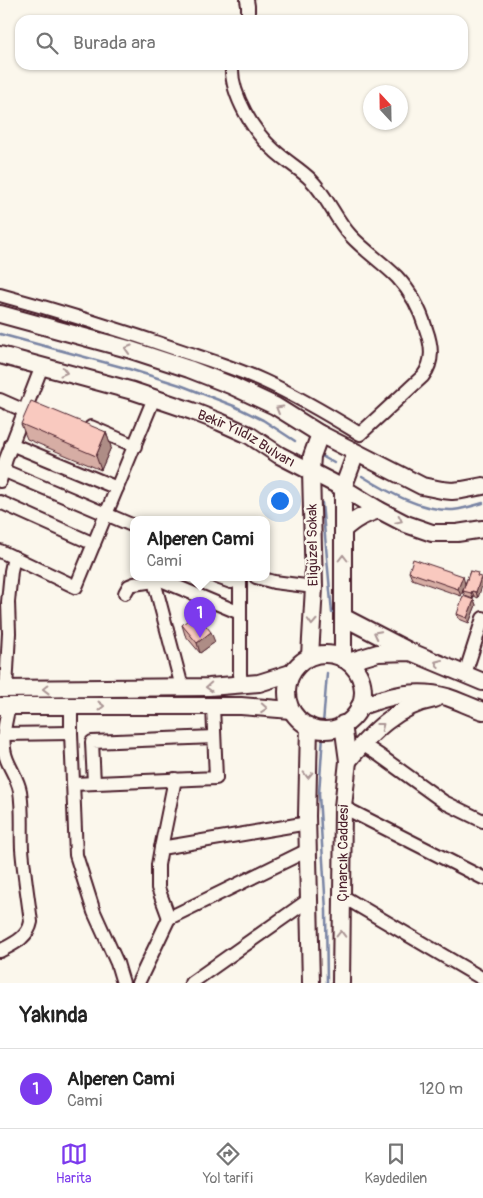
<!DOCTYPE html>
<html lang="tr">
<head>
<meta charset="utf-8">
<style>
	body { margin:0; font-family:Pangolin,sans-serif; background:#f2f2f2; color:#222 }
	.compass { position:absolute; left:363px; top:85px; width:45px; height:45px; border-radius:50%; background:#fff; box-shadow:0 1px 4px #0004; rotate:338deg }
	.you { position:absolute; left:279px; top:500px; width:18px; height:18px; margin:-12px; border:4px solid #fff; border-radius:50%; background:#1a73e8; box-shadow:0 0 0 8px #1a73e833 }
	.badge { display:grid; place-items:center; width:32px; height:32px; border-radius:50%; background:#7c3aed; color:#fff; font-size:16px; font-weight:700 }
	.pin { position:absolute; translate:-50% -41px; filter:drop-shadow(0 1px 2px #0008) }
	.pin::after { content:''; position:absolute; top:26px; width:18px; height:15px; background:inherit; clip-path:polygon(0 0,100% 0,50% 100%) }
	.popup { position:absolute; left:130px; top:516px; width:140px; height:65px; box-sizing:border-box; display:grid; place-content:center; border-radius:10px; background:#fff; filter:drop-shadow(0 1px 4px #0005); font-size:16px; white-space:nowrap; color:#767676 }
	.popup b { font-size:19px; color:#222 }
	.popup::after { content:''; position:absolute; left:50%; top:100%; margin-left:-10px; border:10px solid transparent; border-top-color:#fff }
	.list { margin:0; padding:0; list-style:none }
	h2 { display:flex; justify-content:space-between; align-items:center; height:65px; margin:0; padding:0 20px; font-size:21px }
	h2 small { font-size:16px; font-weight:400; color:#767676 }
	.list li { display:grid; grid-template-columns:32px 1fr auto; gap:15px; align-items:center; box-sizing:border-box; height:80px; padding:0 20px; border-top:1px solid #e0e0e0 }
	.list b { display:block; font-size:19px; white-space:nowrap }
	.list p { margin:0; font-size:16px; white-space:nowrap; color:#767676 }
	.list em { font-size:16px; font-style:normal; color:#767676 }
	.icon { flex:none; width:28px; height:28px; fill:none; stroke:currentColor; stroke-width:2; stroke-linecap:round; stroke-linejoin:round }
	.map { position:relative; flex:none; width:483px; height:983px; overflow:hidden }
	.search { position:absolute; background:#fff; box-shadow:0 1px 4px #0004; left:15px; right:15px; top:15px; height:55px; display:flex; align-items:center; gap:12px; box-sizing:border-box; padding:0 18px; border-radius:15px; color:#767676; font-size:19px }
	.sheet { height:145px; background:#fff }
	nav { display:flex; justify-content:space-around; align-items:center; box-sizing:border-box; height:70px; border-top:1px solid #e0e0e0; background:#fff; font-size:14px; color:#767676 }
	nav a { display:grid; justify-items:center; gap:2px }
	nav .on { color:#7c3aed }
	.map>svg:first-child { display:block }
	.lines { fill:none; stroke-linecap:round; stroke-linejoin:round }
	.stream { stroke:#7984a4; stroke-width:2.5 }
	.minor-casing { stroke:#4a1f2b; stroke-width:16 }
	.major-casing { stroke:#4a1f2b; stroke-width:20 }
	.minor { stroke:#fbf7ec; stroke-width:12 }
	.major { stroke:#fbf7ec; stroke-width:16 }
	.wall { fill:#d6ada4; stroke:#4a1f2b }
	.shaded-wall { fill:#ae8d86; stroke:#4a1f2b }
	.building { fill:#f9c9bf; stroke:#4a1f2b }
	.oneway { stroke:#ab9695 }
	.labels { text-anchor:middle; stroke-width:5; stroke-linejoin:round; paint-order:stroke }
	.street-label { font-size:14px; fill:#4a1f2b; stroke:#fbf7ec }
</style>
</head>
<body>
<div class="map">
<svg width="483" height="983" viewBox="0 0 483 983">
	<rect width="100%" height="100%" fill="#fbf7ec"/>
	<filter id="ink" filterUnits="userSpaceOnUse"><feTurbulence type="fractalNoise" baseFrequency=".02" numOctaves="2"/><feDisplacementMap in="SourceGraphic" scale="10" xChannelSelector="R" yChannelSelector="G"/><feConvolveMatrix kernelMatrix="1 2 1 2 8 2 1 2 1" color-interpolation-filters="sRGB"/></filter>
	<g filter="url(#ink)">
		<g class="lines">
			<g class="stream">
				<polyline points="0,334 129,369 180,385 234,406 263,420 295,441"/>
				<polyline points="318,454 334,463"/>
				<path d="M362,476c26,16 59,35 91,34 10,-1 20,-4 30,-7"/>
				<polyline points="322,503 332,613"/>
				<polyline points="323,724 327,673"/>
				<polyline points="323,735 319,794 326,911 327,983"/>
			</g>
			<defs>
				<g id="minor">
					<polyline points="247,0 248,6 248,20"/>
					<path d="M0,295c63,17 124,36 185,57 27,9 53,17 79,29 33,15 65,34 96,53l63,-58c11,-15 9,-30 3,-47 -6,-20 -15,-37 -29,-52 -15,-15 -32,-26 -46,-41 -16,-17 -24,-40 -40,-56 -11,-11 -24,-18 -36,-29 -21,-18 -45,-57 -43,-86"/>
					<polyline points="0,400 25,411"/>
					<polyline points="91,427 135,446"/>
					<polyline points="11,444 117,488"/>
					<polyline points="0,469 134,526"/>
					<polyline points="0,481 6,459 42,366"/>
					<polyline points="0,502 94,544"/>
					<polyline points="0,551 76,587 154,398"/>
					<polyline points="153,577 182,687"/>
					<polyline points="217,577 231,582"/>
					<polyline points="240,577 240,674 241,684"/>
					<polyline points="256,577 274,582 314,587"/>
					<polyline points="125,593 129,586 134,584 161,580 240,613"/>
					<polyline points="465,674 483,618"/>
					<polyline points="6,689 9,633 8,602 11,571 14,557"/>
					<polyline points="71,706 71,733 76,855 94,912 117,963 123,983"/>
					<polyline points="4,734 71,733"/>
					<polyline points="362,744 379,755 444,802 483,821"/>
					<polyline points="94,783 92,742 214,737"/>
					<polyline points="73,784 216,778 213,706"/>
					<polyline points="343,807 483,878"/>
					<polyline points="308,823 161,848 158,865 158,888 169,918 308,850"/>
					<polyline points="161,848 175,779"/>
					<polyline points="342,896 483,979"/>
					<path d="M0,951c13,-7 28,-13 31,-29 -3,-24 -7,-48 -9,-73 -1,-19 1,-38 -2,-58 -2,-11 -9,-21 -13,-31 -7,-17 -2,-37 2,-54"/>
					<polyline points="138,983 169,918"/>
					<polyline points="191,983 310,899"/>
				</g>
				<g id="major">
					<polyline points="0,314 128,349 189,369 230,385 275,406 320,434 422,486 442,490 452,491 462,490 483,486"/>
					<path id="s1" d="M0,355l133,36 59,20 28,11 29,13 30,20 64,33 36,22 27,14 26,9h25l26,-4"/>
					<path d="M343,530c12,-11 20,-15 36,-20"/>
					<polyline points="343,617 409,651"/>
					<circle cx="325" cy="692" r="38"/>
					<polyline points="310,656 314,587 311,471 312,456 320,434"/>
					<polyline points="343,659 343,488 356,453"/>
					<polyline points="348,662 378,653 411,652 483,682"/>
					<polyline points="0,689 209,687 259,683 291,673"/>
					<polyline points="0,706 241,706 291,710"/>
					<path d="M359,707c29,-11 58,-19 88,-10 12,4 24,10 36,14"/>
					<polyline points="309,726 307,816 311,983"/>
					<path d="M348,761c24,-29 49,-55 87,-62"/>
					<path id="s2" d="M341,983l2,-176 5,-46 -5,-37"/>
				</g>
			</defs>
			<use href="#minor" class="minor-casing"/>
			<use href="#major" class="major-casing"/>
			<use href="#minor" class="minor"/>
			<use href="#major" class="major"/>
		</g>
		<g class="wall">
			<polygon points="21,424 106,432 111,447 101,470 27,439"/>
			<polygon points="470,571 478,598 474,596 473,599 465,596 463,591 461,596 412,579 409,572 465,584"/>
			<polygon points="474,600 476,605 469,623 459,619 457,614"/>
			<polygon points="182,625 215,642 200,653 185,635"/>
		</g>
		<g class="shaded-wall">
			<polygon points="106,432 111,447 101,470 96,456"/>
			<polygon points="463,576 465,584 461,596 458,589"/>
			<polygon points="481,577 483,583 478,598 476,592"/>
			<polygon points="472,591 474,596 473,599 471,593"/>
			<polygon points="474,600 476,605 469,623 467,618"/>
			<polygon points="211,632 215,642 200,653 197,643"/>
		</g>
		<g class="building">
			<polygon points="31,401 106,432 96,456 21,424"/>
			<polygon points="413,559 463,576 458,589 409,572"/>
			<polygon points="470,571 478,573 477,576 481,577 476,592 472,591 471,593 463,591"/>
			<polygon points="463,596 474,600 467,618 457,614"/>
			<polygon points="196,613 211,632 197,643 182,625"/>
		</g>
		<defs><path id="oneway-chevron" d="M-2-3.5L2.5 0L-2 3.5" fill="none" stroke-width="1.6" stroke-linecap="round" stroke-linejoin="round" transform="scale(1.25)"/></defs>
		<g class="oneway">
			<use href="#oneway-chevron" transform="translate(128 349) rotate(-163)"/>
			<use href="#oneway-chevron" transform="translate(64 372) rotate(15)"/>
			<use href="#oneway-chevron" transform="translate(279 409) rotate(-150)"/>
			<use href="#oneway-chevron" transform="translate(399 520) rotate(26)"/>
			<use href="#oneway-chevron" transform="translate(343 558) rotate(-90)"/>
			<use href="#oneway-chevron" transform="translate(312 622) rotate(93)"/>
			<use href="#oneway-chevron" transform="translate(377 634) rotate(-153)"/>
			<use href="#oneway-chevron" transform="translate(438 663) rotate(-157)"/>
			<use href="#oneway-chevron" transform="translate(209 687) rotate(177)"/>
			<use href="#oneway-chevron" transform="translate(46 689) rotate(179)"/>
			<use href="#oneway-chevron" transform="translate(101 706)"/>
			<use href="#oneway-chevron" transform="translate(264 708) rotate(4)"/>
			<use href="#oneway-chevron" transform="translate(381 726) rotate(-38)"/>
			<use href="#oneway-chevron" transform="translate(308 775) rotate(91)"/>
			<use href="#oneway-chevron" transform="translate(341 934) rotate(-89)"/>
		</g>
	</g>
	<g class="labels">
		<g class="street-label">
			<text dy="5" stroke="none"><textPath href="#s1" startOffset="261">Bekir Yıldız Bulvarı</textPath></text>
			<text transform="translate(312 545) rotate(-91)" y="5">Eligüzel Sokak</text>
			<text dy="5" stroke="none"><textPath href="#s2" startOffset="130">Çınarcık Caddesi</textPath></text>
		</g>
	</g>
</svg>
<svg class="compass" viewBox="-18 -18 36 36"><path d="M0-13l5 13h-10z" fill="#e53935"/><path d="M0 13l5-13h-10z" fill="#767676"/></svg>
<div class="you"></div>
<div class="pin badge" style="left:200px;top:638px">1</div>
<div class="popup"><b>Alperen Cami</b>Cami</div>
<div class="search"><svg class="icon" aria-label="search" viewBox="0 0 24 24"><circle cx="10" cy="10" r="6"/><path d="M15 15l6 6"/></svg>Burada ara</div>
</div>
<section class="sheet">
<h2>Yakında<small></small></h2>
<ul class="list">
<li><span class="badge">1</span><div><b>Alperen Cami</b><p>Cami</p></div><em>120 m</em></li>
</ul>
</section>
<nav>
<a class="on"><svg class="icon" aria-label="map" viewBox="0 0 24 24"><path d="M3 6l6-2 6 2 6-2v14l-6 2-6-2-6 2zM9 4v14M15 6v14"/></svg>Harita</a>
<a><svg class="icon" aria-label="directions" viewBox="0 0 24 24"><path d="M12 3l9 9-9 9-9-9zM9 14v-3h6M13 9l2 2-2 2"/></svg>Yol tarifi</a>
<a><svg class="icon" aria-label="saved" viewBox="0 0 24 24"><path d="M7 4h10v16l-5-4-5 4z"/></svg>Kaydedilen</a>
</nav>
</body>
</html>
